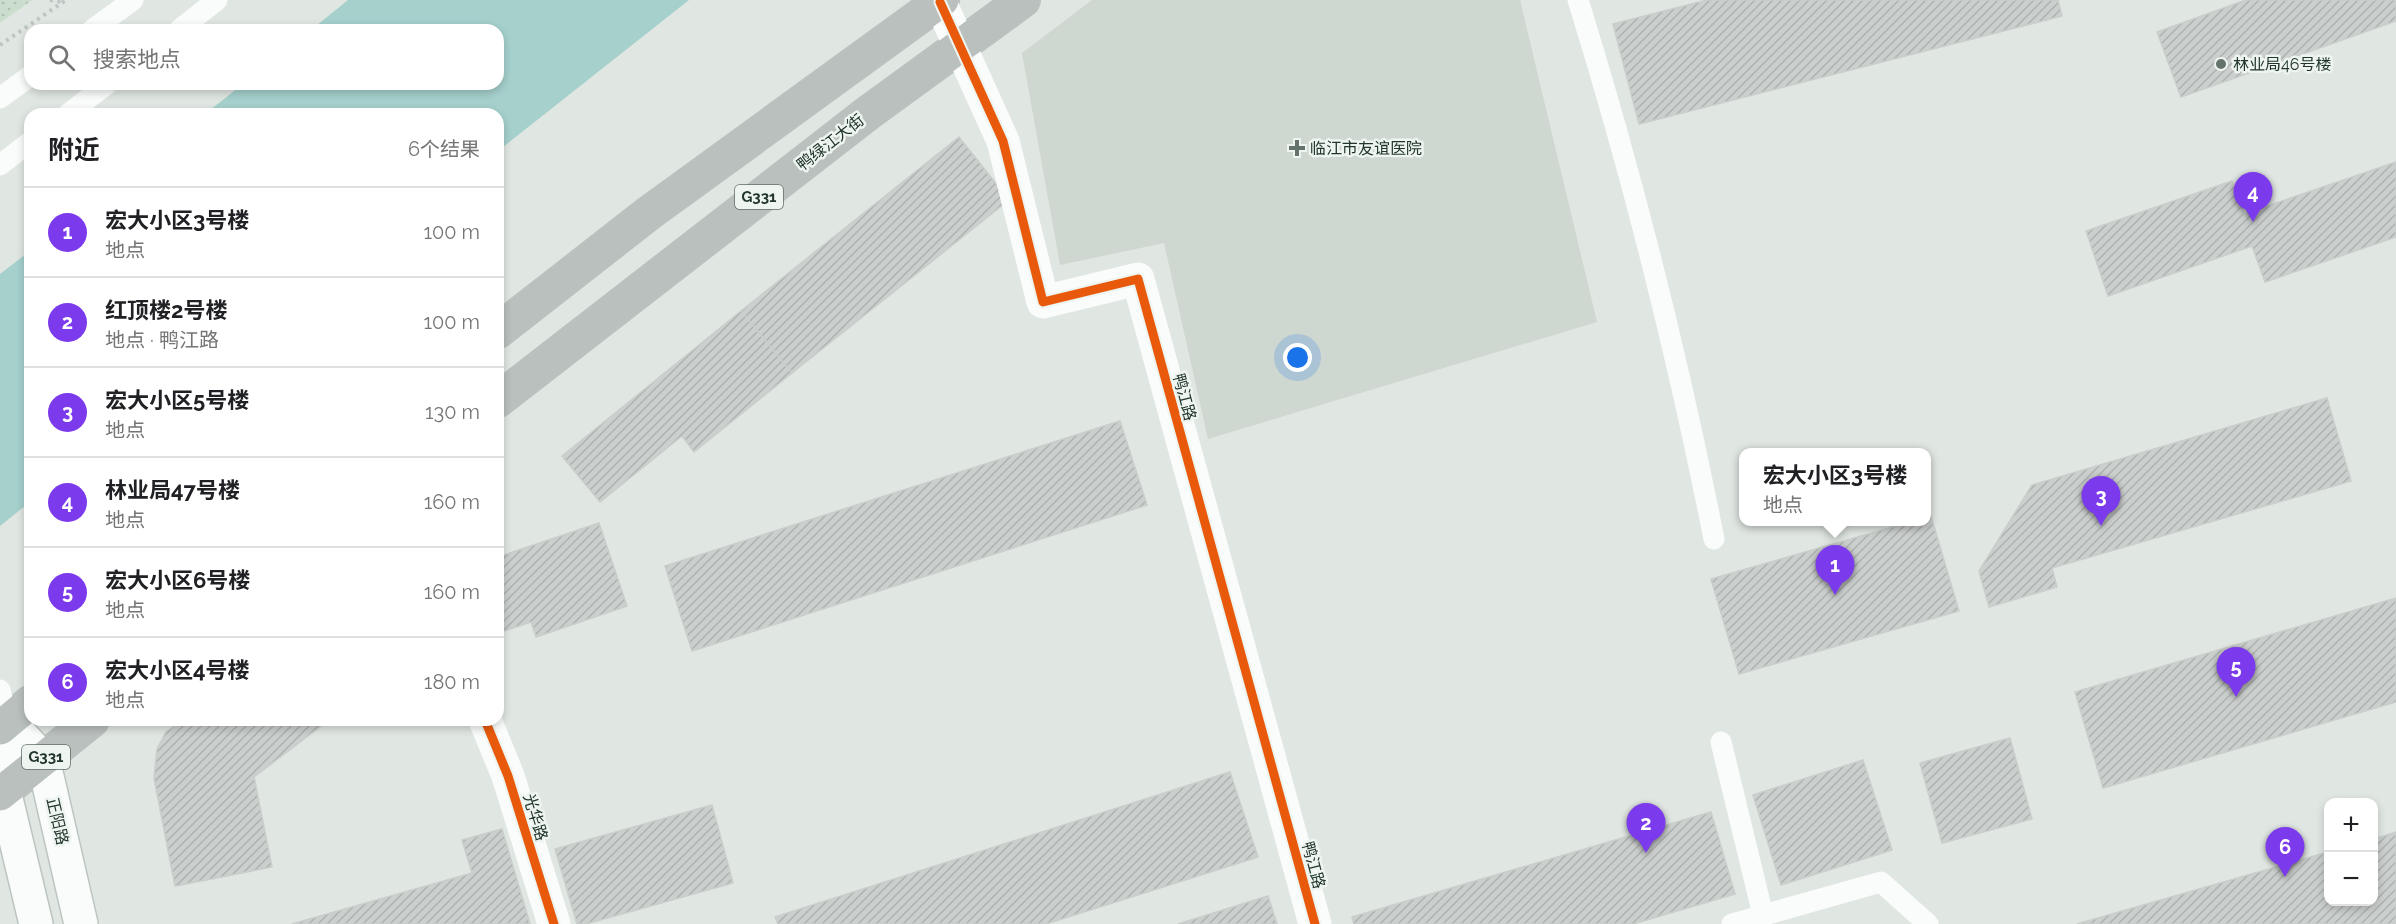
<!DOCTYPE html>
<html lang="zh">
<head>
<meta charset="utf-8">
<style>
	body { margin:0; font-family:Raleway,"Noto Sans SC",sans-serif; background:#f6f6f6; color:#202124 }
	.controls { position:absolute; right:18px; bottom:18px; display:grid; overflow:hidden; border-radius:12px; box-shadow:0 3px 9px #0003 }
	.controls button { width:54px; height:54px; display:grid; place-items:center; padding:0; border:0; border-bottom:2px solid #e0e0e0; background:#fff; color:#202124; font:30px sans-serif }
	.you { position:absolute; left:1298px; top:358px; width:21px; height:21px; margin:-15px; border:4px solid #fff; border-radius:50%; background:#1a73e8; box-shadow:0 0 0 9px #1a73e833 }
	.badge { display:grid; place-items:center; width:39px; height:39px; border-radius:50%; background:#7c3aed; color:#fff; font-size:20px; font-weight:700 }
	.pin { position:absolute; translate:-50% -50px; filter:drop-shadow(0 2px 3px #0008) }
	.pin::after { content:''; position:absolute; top:32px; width:21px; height:18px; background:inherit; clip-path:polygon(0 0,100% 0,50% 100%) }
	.popup { position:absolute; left:1739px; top:448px; width:192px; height:78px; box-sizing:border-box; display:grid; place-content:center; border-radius:12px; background:#fff; filter:drop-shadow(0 2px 4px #0005); font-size:20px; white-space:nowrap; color:#757577 }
	.popup b { font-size:22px; color:#202124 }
	.popup::after { content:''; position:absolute; left:50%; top:100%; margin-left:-12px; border:12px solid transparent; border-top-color:#fff }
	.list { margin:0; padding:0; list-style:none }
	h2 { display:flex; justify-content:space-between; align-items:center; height:78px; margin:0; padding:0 24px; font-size:26px }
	h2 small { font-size:20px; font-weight:400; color:#757577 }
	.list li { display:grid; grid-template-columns:39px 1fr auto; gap:18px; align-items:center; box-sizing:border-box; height:90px; padding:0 24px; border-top:2px solid #e0e0e0 }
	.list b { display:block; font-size:22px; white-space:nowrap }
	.list p { margin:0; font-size:20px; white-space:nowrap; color:#757577 }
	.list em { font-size:20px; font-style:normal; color:#757577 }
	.icon { flex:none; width:33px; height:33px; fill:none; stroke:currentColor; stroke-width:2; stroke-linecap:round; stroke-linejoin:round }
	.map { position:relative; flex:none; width:2396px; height:924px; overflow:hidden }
	.search { position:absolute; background:#fff; box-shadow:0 3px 9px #0003; left:24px; top:24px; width:480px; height:66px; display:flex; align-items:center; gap:15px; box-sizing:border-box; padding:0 21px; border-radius:18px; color:#757577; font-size:22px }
	.panel { position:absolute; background:#fff; box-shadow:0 3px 9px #0003; left:24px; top:108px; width:480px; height:618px; border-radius:18px }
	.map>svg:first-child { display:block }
	.built { fill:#cfd7d1 }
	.grass { fill:url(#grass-dots) }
	.water { fill:#a5d0cc }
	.building { fill:url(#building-hatch); stroke:#c9cecb; stroke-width:1.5 }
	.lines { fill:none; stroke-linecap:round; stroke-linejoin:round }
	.secondary-casing { stroke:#bdc5c0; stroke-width:36 }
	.highway-casing { stroke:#bbc2bf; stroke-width:36 }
	.path { stroke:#bfc5c2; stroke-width:4; stroke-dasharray:3 4.5; stroke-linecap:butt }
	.lane { stroke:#fafbfb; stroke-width:21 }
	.street { stroke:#fafbfb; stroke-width:33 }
	.secondary { stroke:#fafbfb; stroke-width:33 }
	.highway { stroke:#bac0bd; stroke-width:33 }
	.cycleway-casing { stroke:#eef5f0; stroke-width:13 }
	.cycleway { stroke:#e8590c; stroke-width:9 }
	.poi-dot { fill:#64736c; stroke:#eef5f0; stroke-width:2 }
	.labels { text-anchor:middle; stroke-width:5; stroke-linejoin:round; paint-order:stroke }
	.shield { fill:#eef5f0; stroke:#5f6f67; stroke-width:1.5 }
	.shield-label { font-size:15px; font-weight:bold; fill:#22352c }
	.poi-label { font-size:16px; fill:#22352c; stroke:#eef5f0; text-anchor:start }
	.street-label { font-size:16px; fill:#22352c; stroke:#eef5f0 }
</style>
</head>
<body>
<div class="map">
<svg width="2396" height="924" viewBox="0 0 2396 924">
	<defs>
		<pattern id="grass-dots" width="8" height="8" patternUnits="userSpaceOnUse" patternTransform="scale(1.5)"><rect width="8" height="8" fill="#cbdecd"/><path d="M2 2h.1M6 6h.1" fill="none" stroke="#aebfb0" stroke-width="1.8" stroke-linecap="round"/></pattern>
		<pattern id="building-hatch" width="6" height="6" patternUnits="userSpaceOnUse" patternTransform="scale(1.5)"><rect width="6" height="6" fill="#cbcfcd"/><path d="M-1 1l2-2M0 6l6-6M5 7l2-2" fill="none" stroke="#aeb2b0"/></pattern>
	</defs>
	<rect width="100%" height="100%" fill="#e0e6e2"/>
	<polygon class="built" points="1092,0 1520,0 1597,322 1208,439 1164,243 1060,265 1022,53"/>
	<polygon class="grass" points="0,0 32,0 0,23"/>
	<g class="water">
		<polygon points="348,0 689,0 498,151 498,114 205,114 243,84 498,84 498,30 311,30"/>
		<polygon points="30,251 30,502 0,526 0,274"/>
	</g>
	<g class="building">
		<polygon points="1707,0 2058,0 2062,16 1639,124 1613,24"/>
		<polygon points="2246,0 2396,0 2396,21 2181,97 2157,32"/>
		<polygon points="959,137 1009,200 792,373 741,311"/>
		<polygon points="2396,162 2396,237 2265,282 2252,246 2108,296 2086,231 2232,181 2244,214"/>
		<polygon points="741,311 792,373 694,452 682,436 600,502 562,456"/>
		<polygon points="2327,398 2351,481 2052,568 2057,587 1989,607 1979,571 2032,485"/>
		<polygon points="1120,421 1147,505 692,651 665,566"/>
		<polygon points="1931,516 1959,611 1739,674 1711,579 1910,522 1926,522 1926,517"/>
		<polygon points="599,523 627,606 536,637 531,622 498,633 498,557"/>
		<polygon points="2396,598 2396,702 2103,788 2075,692"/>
		<polygon points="183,720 329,720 254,777 272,867 175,886 154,778 157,749 166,732"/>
		<polygon points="2010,738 2032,819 1942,843 1920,763"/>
		<polygon points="1863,760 1892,850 1781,885 1753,795"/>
		<polygon points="1230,772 1258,857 1046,924 778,924 775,917"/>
		<polygon points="712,805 733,883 586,924 577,924 555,849"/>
		<polygon points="1711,812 1735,894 1633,924 1354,924 1352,917"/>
		<polygon points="502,829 530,924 292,924 472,873 462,840"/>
		<polygon points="2396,832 2396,924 2077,924 2328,852 2328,902 2374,902 2374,839"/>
		<polygon points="1268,896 1277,924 1178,924"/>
	</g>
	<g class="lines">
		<defs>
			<g id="secondary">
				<polyline points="8,721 43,759 81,924"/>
				<polyline points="8,721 4,790 36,924"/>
			</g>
			<g id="highway">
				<polyline points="498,331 649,213 942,0"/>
				<polyline points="498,400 868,113 1023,0"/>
				<polyline points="0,728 30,703"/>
				<polyline points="0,794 92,720"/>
			</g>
		</defs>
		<use href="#secondary" class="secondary-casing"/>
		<use href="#highway" class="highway-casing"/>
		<g class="path">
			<polyline points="50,0 62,2"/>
			<polyline points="0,45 66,0"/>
		</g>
		<g class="lane">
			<path d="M1578,0c55,177 100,357 136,539"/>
			<polyline points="92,30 133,0"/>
			<polyline points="179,30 217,0"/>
			<polyline points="0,98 30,76"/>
			<polyline points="68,114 107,84"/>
			<polyline points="0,165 30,142"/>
			<polyline points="0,690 8,721"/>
			<polyline points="1721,742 1763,915"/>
			<polyline points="1732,924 1881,882 1928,924"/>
		</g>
		<g class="street">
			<polyline points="940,2 1003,141 1043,302 1138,279 1315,924"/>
			<polyline points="485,720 508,776 554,924"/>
		</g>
		<use href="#secondary" class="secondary"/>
		<use href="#highway" class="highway"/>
		<defs>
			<g id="cycleway">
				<polyline points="940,2 1003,141 1043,302 1138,279 1315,924"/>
				<polyline points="485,720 508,776 554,924"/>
			</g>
		</defs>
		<use href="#cycleway" class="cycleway-casing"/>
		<use href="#cycleway" class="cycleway"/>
	</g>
	<g class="poi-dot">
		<circle cx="2221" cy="64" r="6"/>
		<path d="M1294 139h6v6h6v6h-6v6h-6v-6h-6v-6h6z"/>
	</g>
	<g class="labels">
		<g class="shield">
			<rect x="735" y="185" width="48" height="24" rx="4.5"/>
			<rect x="22" y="745" width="48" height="24" rx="4.5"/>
		</g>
		<g class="shield-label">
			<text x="759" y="202">G331</text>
			<text x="46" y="762">G331</text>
		</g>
		<g class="poi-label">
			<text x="2233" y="70">林业局46号楼</text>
			<text x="1310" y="154">临江市友谊医院</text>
		</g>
		<g class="street-label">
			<text transform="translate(830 142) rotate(-38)" y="6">鸭绿江大街</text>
			<text transform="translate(1185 397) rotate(75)" y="6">鸭江路</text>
			<text transform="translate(536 817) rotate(73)" y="6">光华路</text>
			<text transform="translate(58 821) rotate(77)" y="6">正阳路</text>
			<text transform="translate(1314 865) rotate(75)" y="6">鸭江路</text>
		</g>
	</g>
</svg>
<div class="controls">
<button>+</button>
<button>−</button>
</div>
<div class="you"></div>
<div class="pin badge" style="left:1835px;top:595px">1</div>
<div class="popup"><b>宏大小区3号楼</b>地点</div>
<div class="pin badge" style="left:1646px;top:853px">2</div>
<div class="pin badge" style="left:2101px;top:526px">3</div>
<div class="pin badge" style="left:2253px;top:222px">4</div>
<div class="pin badge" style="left:2236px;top:697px">5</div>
<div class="pin badge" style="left:2285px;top:877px">6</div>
<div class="search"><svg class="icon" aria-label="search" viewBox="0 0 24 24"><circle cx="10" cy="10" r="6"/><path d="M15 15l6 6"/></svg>搜索地点</div>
<section class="panel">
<h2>附近<small>6个结果</small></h2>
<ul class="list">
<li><span class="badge">1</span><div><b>宏大小区3号楼</b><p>地点</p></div><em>100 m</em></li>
<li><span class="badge">2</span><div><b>红顶楼2号楼</b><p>地点 · 鸭江路</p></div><em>100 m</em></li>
<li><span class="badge">3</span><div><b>宏大小区5号楼</b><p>地点</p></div><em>130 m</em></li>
<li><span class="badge">4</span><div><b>林业局47号楼</b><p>地点</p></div><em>160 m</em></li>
<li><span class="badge">5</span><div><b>宏大小区6号楼</b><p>地点</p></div><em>160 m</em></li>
<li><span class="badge">6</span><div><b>宏大小区4号楼</b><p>地点</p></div><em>180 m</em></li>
</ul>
</section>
</div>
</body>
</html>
